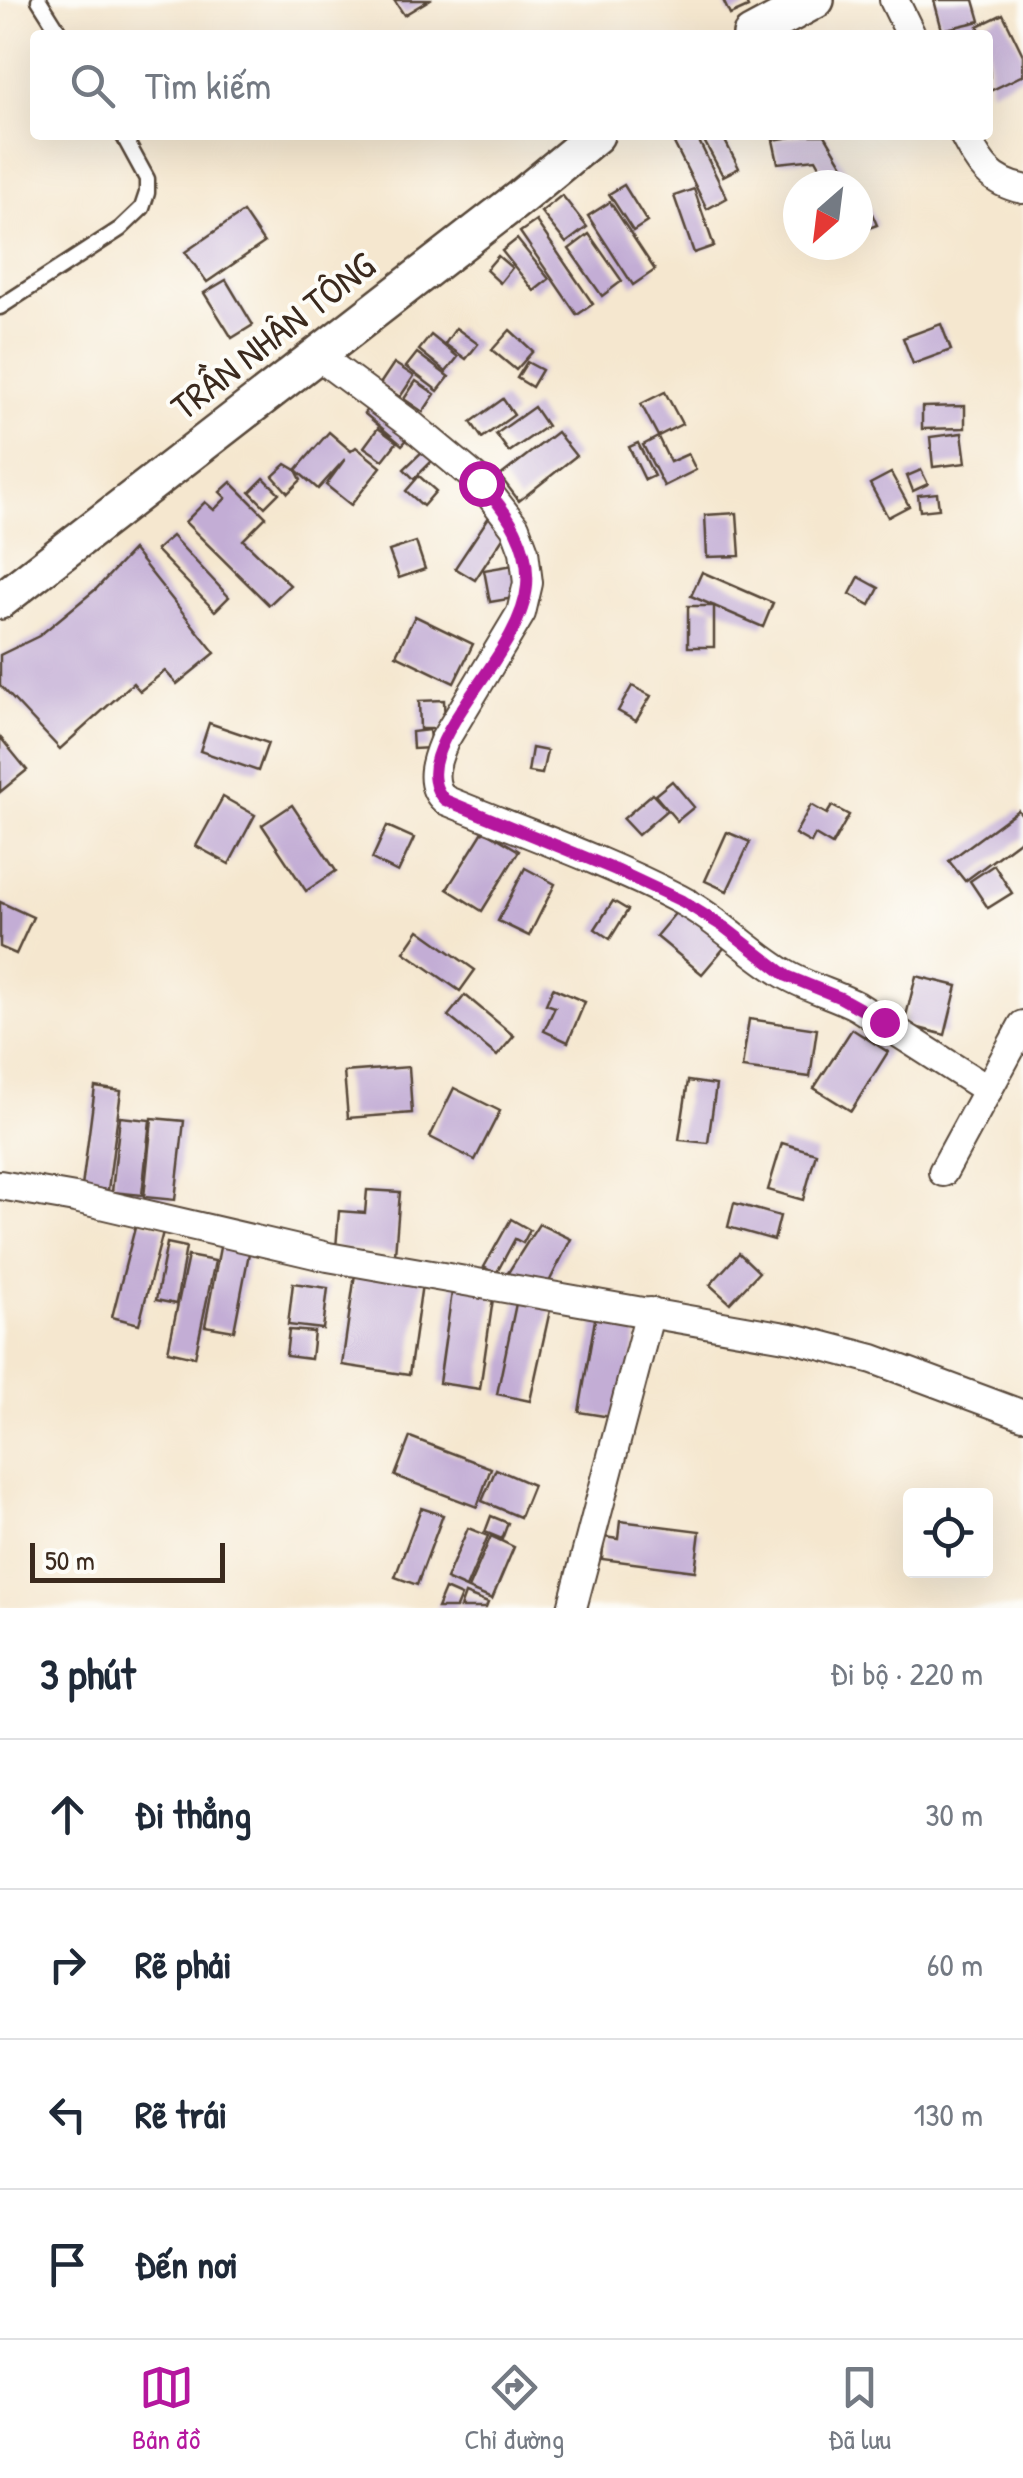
<!DOCTYPE html>
<html lang="vi">
<head>
<meta charset="utf-8">
<style>
	body { margin:0; font-family:"Patrick Hand",sans-serif; background:#f6f6f7; color:#1f2937 }
	.controls { position:absolute; right:30px; bottom:30px; display:grid; overflow:hidden; border-radius:10px; box-shadow:0 10px 40px #0002 }
	.controls button { width:90px; height:90px; display:grid; place-items:center; padding:0; border:0; border-bottom:2px solid #e0e1e3; background:#fff; color:#1f2937; font:50px sans-serif }
	.compass { position:absolute; left:783px; top:170px; width:90px; height:90px; border-radius:50%; background:#fff; box-shadow:0 10px 40px #0002; rotate:208deg }
	.scale { position:absolute; left:30px; bottom:25px; width:195px; box-sizing:border-box; padding-left:10px; border:5px solid #3b2a1e; border-top:0; font-size:28px; line-height:35px; white-space:nowrap; color:#3b2a1e; -webkit-text-stroke:8px #fdfcf7; paint-order:stroke }
	.stop { position:absolute; width:30px; height:30px; margin:-22px; border:8px solid #b5179e; border-radius:50%; background:#fff }
	.stop.end { background:#b5179e; border-color:#fff; box-shadow:0 2px 10px #0008 }
	.list { margin:0; padding:0; list-style:none }
	h2 { display:flex; justify-content:space-between; align-items:center; height:130px; margin:0; padding:0 40px; font-size:42px }
	h2 small { font-size:32px; font-weight:400; color:#747a83 }
	.list li { display:grid; grid-template-columns:65px 1fr auto; gap:30px; align-items:center; box-sizing:border-box; height:150px; padding:0 40px; border-top:2px solid #e0e1e3 }
	.list b { display:block; font-size:38px; white-space:nowrap }
	.list em { font-size:32px; font-style:normal; color:#747a83 }
	.icon { flex:none; width:55px; height:55px; fill:none; stroke:currentColor; stroke-width:2; stroke-linecap:round; stroke-linejoin:round }
	.map { position:relative; flex:none; width:1023px; height:1608px; overflow:hidden }
	.search { position:absolute; background:#fff; box-shadow:0 10px 40px #0002; left:30px; right:30px; top:30px; height:110px; display:flex; align-items:center; gap:25px; box-sizing:border-box; padding:0 35px; border-radius:10px; color:#747a83; font-size:38px }
	.sheet { height:730px; background:#fff }
	nav { display:flex; justify-content:space-around; align-items:center; box-sizing:border-box; height:140px; border-top:2px solid #e0e1e3; background:#fff; font-size:28px; color:#747a83 }
	nav a { display:grid; justify-items:center; gap:5px }
	nav .on { color:#b5179e }
	.map>svg:first-child { display:block }
	.building { fill:#c3add5 }
	.lines { fill:none; stroke-linecap:round; stroke-linejoin:round }
	.service-casing { stroke:#574639; stroke-width:19 }
	.minor-casing { stroke:#574639; stroke-width:32 }
	.tertiary-casing { stroke:#574639; stroke-width:40 }
	.service { stroke:#fff; stroke-width:14 }
	.minor { stroke:#fff; stroke-width:28 }
	.tertiary { stroke:#fff; stroke-width:35 }
	.route { stroke:#b5179e; stroke-width:12 }
	.labels { text-anchor:middle; stroke-width:8; stroke-linejoin:round; paint-order:stroke }
	.street-label { font-size:38px; fill:#3b2a1e; stroke:#fdfcf7 }
</style>
</head>
<body>
<div class="map">
<svg width="1023" height="1608" viewBox="0 0 1023 1608">
	<rect width="100%" height="100%" fill="#fdfcf7"/>
	<filter id="ink" filterUnits="userSpaceOnUse"><feTurbulence type="fractalNoise" baseFrequency=".01" numOctaves="2"/><feDisplacementMap in="SourceGraphic" scale="20" xChannelSelector="R" yChannelSelector="G"/><feConvolveMatrix kernelMatrix="1 2 1 2 8 2 1 2 1" color-interpolation-filters="sRGB"/></filter>
	<filter id="wash" filterUnits="userSpaceOnUse"><feTurbulence type="fractalNoise" baseFrequency=".0048" numOctaves="4" result="noise"/><feDisplacementMap in="SourceGraphic" scale="40" xChannelSelector="R" yChannelSelector="G"/><feGaussianBlur stdDeviation="2.25" result="paint"/><feColorMatrix in="noise" values="0 0 0 0 0 0 0 0 0 0 0 0 0 0 0 0 0 1.4 0 .05"/><feComposite in="paint" operator="in"/></filter>
	<g filter="url(#wash)">
		<rect width="100%" height="100%" fill="#f5e7cf"/>
		<g id="blocks">
			<g class="building">
				<polygon points="394,0 429,0 404,15"/>
				<polygon points="723,0 745,0 748,7 730,15"/>
				<polygon points="934,0 974,0 980,21 942,30"/>
				<polygon points="1003,14 1023,55 1023,75 990,91 988,35 982,35 978,26"/>
				<polygon points="690,135 696,135 727,198 707,209 674,143"/>
				<polygon points="701,135 722,135 739,168 723,176"/>
				<polygon points="803,135 825,135 847,172 829,182 816,159 778,163 773,140"/>
				<polygon points="624,185 647,222 633,231 609,194"/>
				<polygon points="694,189 714,246 694,253 674,196"/>
				<polygon points="562,195 587,227 566,243 541,212"/>
				<polygon points="866,200 877,225 858,232 858,204"/>
				<polygon points="610,202 655,270 633,285 588,216"/>
				<polygon points="243,212 264,243 207,282 185,252"/>
				<polygon points="536,221 593,304 577,315 520,232"/>
				<polygon points="589,234 622,281 602,296 569,249"/>
				<polygon points="517,239 549,279 534,291 502,251"/>
				<polygon points="498,256 512,268 500,283 486,270"/>
				<polygon points="226,280 253,325 232,338 204,293"/>
				<polygon points="941,324 951,350 913,364 903,338"/>
				<polygon points="456,328 478,344 466,359 445,344"/>
				<polygon points="510,330 533,351 516,370 492,350"/>
				<polygon points="431,335 458,357 446,372 419,350"/>
				<polygon points="417,353 449,377 438,391 406,367"/>
				<polygon points="527,362 542,370 532,387 517,378"/>
				<polygon points="394,363 414,376 400,397 380,384"/>
				<polygon points="416,381 435,394 423,412 404,399"/>
				<polygon points="665,392 682,424 658,436 641,404"/>
				<polygon points="376,399 415,431 402,445 364,413"/>
				<polygon points="503,399 514,415 482,438 471,422"/>
				<polygon points="965,406 965,428 922,429 922,407"/>
				<polygon points="534,407 547,426 509,452 496,434"/>
				<polygon points="378,428 397,442 383,460 364,447"/>
				<polygon points="329,432 351,451 356,447 381,467 351,505 326,485 345,459 318,489 296,470"/>
				<polygon points="557,432 576,456 519,501 500,476"/>
				<polygon points="962,433 966,463 933,467 930,437"/>
				<polygon points="658,437 670,462 688,454 696,470 664,486 643,445"/>
				<polygon points="638,443 654,476 645,480 629,447"/>
				<polygon points="427,447 436,457 414,479 404,469"/>
				<polygon points="286,464 296,470 301,480 288,493 273,476"/>
				<polygon points="921,470 928,484 913,491 907,476"/>
				<polygon points="891,473 909,506 888,517 870,484"/>
				<polygon points="419,476 436,491 423,506 406,491"/>
				<polygon points="264,478 279,493 265,507 250,492"/>
				<polygon points="231,482 266,517 243,540 290,585 269,605 185,522 205,502 214,510 226,498 220,492"/>
				<polygon points="937,493 939,509 920,511 918,495"/>
				<polygon points="737,513 740,556 707,557 705,515"/>
				<polygon points="489,517 508,530 475,580 455,568"/>
				<polygon points="172,536 229,597 215,611 156,550"/>
				<polygon points="416,542 425,569 399,578 389,551"/>
				<polygon points="133,550 215,653 177,684 165,671 140,691 133,683 60,749 0,685 0,655 39,636 96,589"/>
				<polygon points="525,563 531,595 490,602 484,570"/>
				<polygon points="702,572 773,603 763,627 691,596"/>
				<polygon points="859,577 879,588 870,605 850,594"/>
				<rect x="688" y="606" width="26" height="41"/>
				<polygon points="415,616 473,644 454,683 396,655"/>
				<polygon points="632,686 651,696 636,721 618,711"/>
				<polygon points="444,700 445,729 420,729 419,701"/>
				<polygon points="209,723 268,743 258,771 200,751"/>
				<polygon points="429,730 431,748 413,749 412,732"/>
				<polygon points="0,737 27,770 0,792"/>
				<polygon points="532,748 547,751 542,774 528,772"/>
				<polygon points="672,781 694,807 677,821 655,795"/>
				<polygon points="652,794 667,810 638,835 623,819"/>
				<polygon points="223,797 255,815 229,864 196,846"/>
				<polygon points="292,805 336,871 306,891 262,825"/>
				<polygon points="811,805 827,814 832,806 849,815 832,845 815,835 811,843 795,834"/>
				<polygon points="1018,810 1023,816 1023,838 965,881 949,861"/>
				<polygon points="387,826 414,838 398,872 372,859"/>
				<polygon points="484,830 519,851 482,911 447,889"/>
				<polygon points="727,832 750,842 727,891 705,881"/>
				<polygon points="994,865 1012,893 988,908 970,881"/>
				<polygon points="525,868 555,884 529,936 498,921"/>
				<polygon points="695,890 741,928 702,974 656,936"/>
				<polygon points="613,901 628,910 610,939 595,929"/>
				<polygon points="0,902 33,917 16,954 0,947"/>
				<polygon points="419,930 475,970 460,991 404,952"/>
				<polygon points="916,976 957,986 945,1035 904,1024"/>
				<polygon points="553,988 585,1002 568,1042 544,1031 555,1007 546,1004"/>
				<polygon points="465,995 514,1036 497,1056 448,1016"/>
				<polygon points="749,1019 817,1029 810,1077 742,1068"/>
				<polygon points="852,1029 888,1052 851,1111 814,1088"/>
				<polygon points="409,1067 412,1113 348,1118 344,1072"/>
				<polygon points="688,1081 716,1085 708,1143 679,1140"/>
				<polygon points="95,1087 121,1091 108,1190 82,1187"/>
				<polygon points="454,1088 500,1111 475,1160 430,1137"/>
				<polygon points="120,1117 150,1120 142,1195 112,1192"/>
				<polygon points="152,1118 184,1121 175,1200 144,1197"/>
				<polygon points="782,1143 816,1153 803,1200 768,1190"/>
				<polygon points="367,1190 400,1192 395,1254 336,1248 339,1211 365,1213"/>
				<polygon points="734,1203 780,1216 774,1240 728,1227"/>
				<polygon points="511,1219 530,1230 523,1243 515,1239 496,1274 484,1267"/>
				<polygon points="137,1220 164,1228 139,1324 112,1317"/>
				<polygon points="539,1224 571,1239 548,1284 504,1279"/>
				<polygon points="221,1242 250,1248 234,1331 205,1326"/>
				<polygon points="167,1243 186,1247 176,1304 156,1300"/>
				<polygon points="739,1253 759,1272 730,1303 710,1285"/>
				<polygon points="188,1256 215,1261 195,1357 168,1351"/>
				<polygon points="356,1267 423,1277 409,1375 342,1365"/>
				<polygon points="454,1278 495,1285 480,1389 439,1383"/>
				<polygon points="293,1283 328,1288 323,1329 288,1325"/>
				<polygon points="518,1294 552,1301 530,1401 497,1394"/>
				<polygon points="597,1308 640,1315 623,1419 579,1412"/>
				<polygon points="289,1330 314,1332 311,1359 286,1356"/>
				<polygon points="410,1437 491,1468 477,1507 395,1476"/>
				<polygon points="496,1469 533,1485 520,1517 482,1501"/>
				<polygon points="421,1508 443,1515 417,1585 395,1577"/>
				<polygon points="491,1516 508,1523 502,1539 485,1532"/>
				<polygon points="620,1521 700,1531 695,1571 602,1559 604,1537 618,1539"/>
				<polygon points="468,1528 488,1536 466,1588 446,1579"/>
				<polygon points="491,1536 514,1547 492,1599 468,1589"/>
				<polygon points="445,1589 461,1596 456,1608 437,1608"/>
				<polygon points="465,1594 488,1603 486,1608 460,1608"/>
			</g>
		</g>
	</g>
	<g filter="url(#ink)">
		<use href="#blocks" fill-opacity="0" stroke="#574639" stroke-width="2.5"/>
		<g class="lines">
			<defs>
				<g id="service">
					<polyline points="39,0 61,35"/>
					<polyline points="0,307 120,229 142,208 147,193 147,179 123,135"/>
				</g>
				<g id="minor">
					<polyline points="894,0 911,35"/>
					<path d="M964,135c15,28 25,47 59,54"/>
					<path d="M317,355l93,69 71,59 34,44 9,24 4,32 -7,30 -77,128c-8,19 -17,43 1,59 78,32 159,60 234,99 38,20 66,50 101,72 24,16 52,22 77,35l131,84"/>
					<polyline points="943,1172 1023,1025"/>
					<polyline points="0,1185 75,1198 328,1257 797,1339 873,1359 1023,1415"/>
					<polyline points="572,1608 650,1312"/>
				</g>
				<g id="tertiary">
					<polyline points="751,35 816,0"/>
					<polyline points="0,601 521,197 596,135"/>
				</g>
			</defs>
			<use href="#service" class="service-casing"/>
			<use href="#minor" class="minor-casing"/>
			<use href="#tertiary" class="tertiary-casing"/>
			<use href="#service" class="service"/>
			<use href="#minor" class="minor"/>
			<use href="#tertiary" class="tertiary"/>
		</g>
	</g>
	<g class="lines" filter="url(#ink)">
		<path class="route" d="M481,483c27,30 49,61 46,103 -5,57 -72,116 -90,171 -5,15 -4,32 8,43l171,70 66,31 42,26 63,49 54,22 43,24"/>
	</g>
	<g class="labels">
		<g class="street-label">
			<text transform="translate(273 336) rotate(-38)" y="13">TRẦN NHÂN TÔNG</text>
		</g>
	</g>
</svg>
<div class="controls">
<button><svg class="icon" aria-label="locate" viewBox="0 0 24 24"><circle cx="12" cy="12" r="6"/><path d="M12 2v4M12 18v4M2 12h4M18 12h4"/></svg></button>
</div>
<svg class="compass" viewBox="-18 -18 36 36"><path d="M0-13l5 13h-10z" fill="#e53935"/><path d="M0 13l5-13h-10z" fill="#747a83"/></svg>
<div class="scale">50 m</div>
<div class="stop" style="left:481px;top:483px"></div>
<div class="stop end" style="left:884px;top:1022px"></div>
<div class="search"><svg class="icon" aria-label="search" viewBox="0 0 24 24"><circle cx="10" cy="10" r="6"/><path d="M15 15l6 6"/></svg>Tìm kiếm</div>
</div>
<section class="sheet">
<h2>3 phút<small>Đi bộ · 220 m</small></h2>
<ul class="list">
<li><svg class="icon" aria-label="ahead" viewBox="0 0 24 24"><path d="M12 20V5M6 11l6-6 6 6"/></svg><div><b>Đi thẳng</b></div><em>30 m</em></li>
<li><svg class="icon" aria-label="right" viewBox="0 0 24 24"><path d="M7 20v-9h11M14 6l5 5-5 5"/></svg><div><b>Rẽ phải</b></div><em>60 m</em></li>
<li><svg class="icon" aria-label="left" viewBox="0 0 24 24"><path d="M17 20v-9H6M10 6l-5 5 5 5"/></svg><div><b>Rẽ trái</b></div><em>130 m</em></li>
<li><svg class="icon" aria-label="arrive" viewBox="0 0 24 24"><path d="M6 21V4h12l-3 4 3 4H6"/></svg><div><b>Đến nơi</b></div></li>
</ul>
</section>
<nav>
<a class="on"><svg class="icon" aria-label="map" viewBox="0 0 24 24"><path d="M3 6l6-2 6 2 6-2v14l-6 2-6-2-6 2zM9 4v14M15 6v14"/></svg>Bản đồ</a>
<a><svg class="icon" aria-label="directions" viewBox="0 0 24 24"><path d="M12 3l9 9-9 9-9-9zM9 14v-3h6M13 9l2 2-2 2"/></svg>Chỉ đường</a>
<a><svg class="icon" aria-label="saved" viewBox="0 0 24 24"><path d="M7 4h10v16l-5-4-5 4z"/></svg>Đã lưu</a>
</nav>
</body>
</html>
